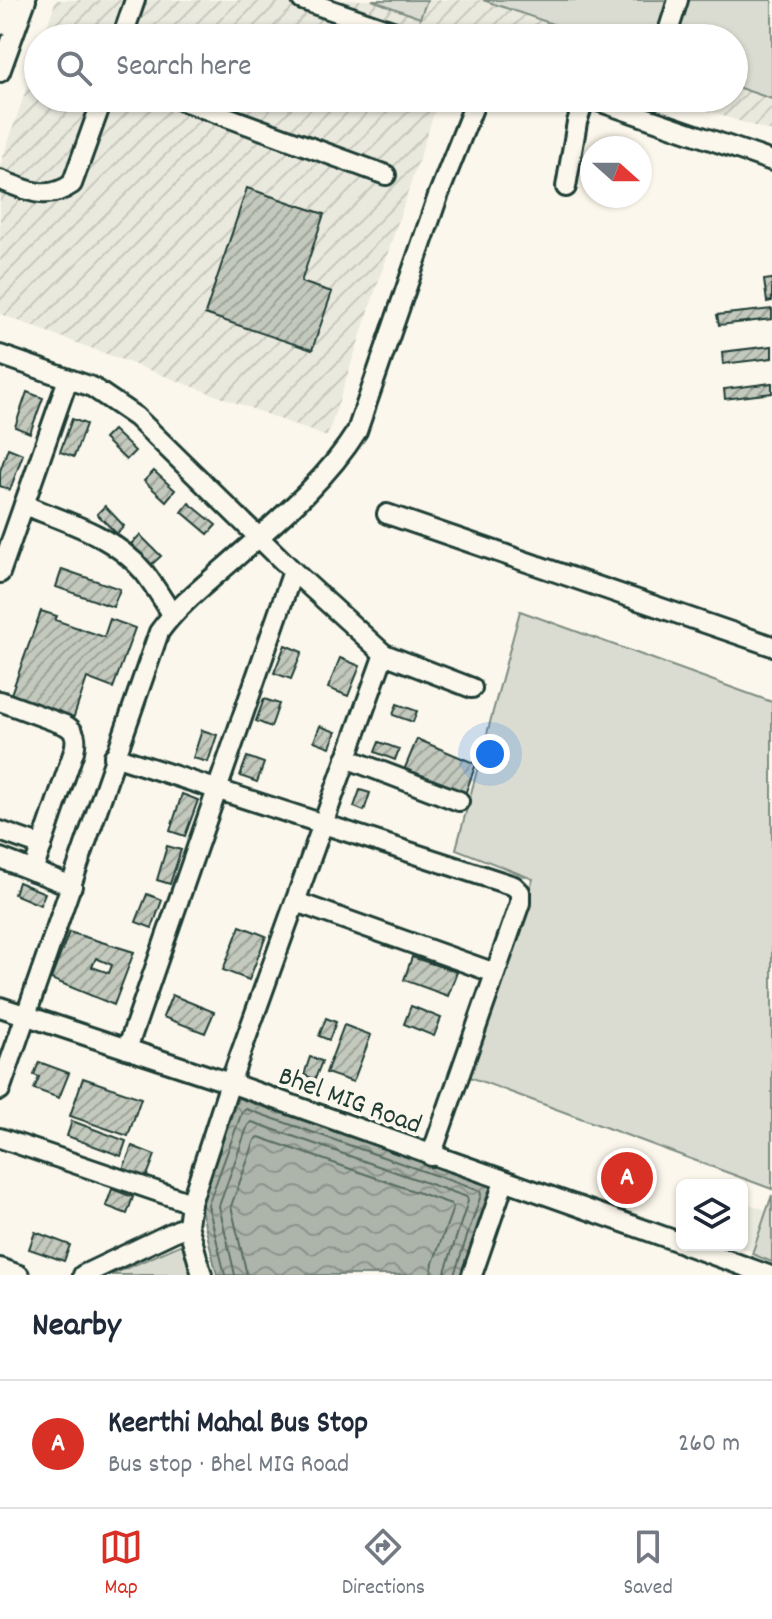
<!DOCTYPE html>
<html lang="en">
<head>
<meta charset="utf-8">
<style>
	body { margin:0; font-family:Dekko,sans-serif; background:#f2f2f3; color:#1f2937 }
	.controls { position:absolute; right:24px; bottom:24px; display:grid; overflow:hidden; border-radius:12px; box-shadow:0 2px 6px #0004 }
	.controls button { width:72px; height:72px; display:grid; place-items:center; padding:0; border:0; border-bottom:2px solid #e0e1e3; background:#fff; color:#1f2937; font:40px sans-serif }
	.compass { position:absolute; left:580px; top:136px; width:72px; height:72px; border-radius:50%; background:#fff; box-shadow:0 2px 6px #0004; rotate:111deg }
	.you { position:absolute; left:490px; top:754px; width:28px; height:28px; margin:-20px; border:6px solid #fff; border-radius:50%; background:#1a73e8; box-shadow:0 0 0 12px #1a73e833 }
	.badge { display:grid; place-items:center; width:52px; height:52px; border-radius:50%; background:#d93025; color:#fff; font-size:26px; font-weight:700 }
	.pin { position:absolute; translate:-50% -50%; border:4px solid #fff; box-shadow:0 2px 8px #0006 }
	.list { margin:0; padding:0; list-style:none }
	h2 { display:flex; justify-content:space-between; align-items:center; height:104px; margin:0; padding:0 32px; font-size:34px }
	h2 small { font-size:26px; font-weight:400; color:#747a83 }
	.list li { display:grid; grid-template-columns:52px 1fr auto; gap:24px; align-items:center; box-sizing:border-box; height:128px; padding:0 32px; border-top:2px solid #e0e1e3 }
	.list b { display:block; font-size:30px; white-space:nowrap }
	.list p { margin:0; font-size:26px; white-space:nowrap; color:#747a83 }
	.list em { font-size:26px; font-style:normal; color:#747a83 }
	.icon { flex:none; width:44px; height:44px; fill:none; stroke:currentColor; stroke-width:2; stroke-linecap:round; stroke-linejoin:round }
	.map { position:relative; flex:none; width:772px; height:1275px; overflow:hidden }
	.search { position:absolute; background:#fff; box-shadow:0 2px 6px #0004; left:24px; right:24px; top:24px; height:88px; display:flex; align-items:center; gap:20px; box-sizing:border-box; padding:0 28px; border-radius:44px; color:#747a83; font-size:30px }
	.sheet { height:232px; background:#fff }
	nav { display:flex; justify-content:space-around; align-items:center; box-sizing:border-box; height:112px; border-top:2px solid #e0e1e3; background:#fff; font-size:22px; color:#747a83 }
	nav a { display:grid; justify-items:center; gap:4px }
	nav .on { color:#d93025 }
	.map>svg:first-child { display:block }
	.built { fill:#eae9de }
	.industrial { fill:url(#industrial-furrows) }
	.green { fill:#dbdcd1; stroke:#7d8c82; stroke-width:2 }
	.water { fill:url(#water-waves); stroke:#74847b; stroke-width:2 }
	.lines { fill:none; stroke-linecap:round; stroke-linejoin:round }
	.shore { stroke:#586d63; stroke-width:2 }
	.building { fill:url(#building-hatch); stroke:#1f3d34; stroke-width:2; fill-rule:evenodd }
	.minor-casing { stroke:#1f3d34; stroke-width:24 }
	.minor { stroke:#fbf7ec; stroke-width:18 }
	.labels { text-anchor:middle; stroke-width:8; stroke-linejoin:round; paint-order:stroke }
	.street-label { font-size:28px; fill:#1f3d34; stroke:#fbf7ec }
</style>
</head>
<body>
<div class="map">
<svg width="772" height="1275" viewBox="0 0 772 1275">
	<defs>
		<pattern id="industrial-furrows" width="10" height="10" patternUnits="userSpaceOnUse" patternTransform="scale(2)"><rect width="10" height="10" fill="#eae9de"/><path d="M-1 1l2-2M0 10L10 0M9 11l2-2" fill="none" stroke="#c8c9bf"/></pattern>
		<pattern id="water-waves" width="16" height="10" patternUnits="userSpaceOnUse" patternTransform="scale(2)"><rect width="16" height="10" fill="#adb4aa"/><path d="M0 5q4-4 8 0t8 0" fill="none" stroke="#8c948b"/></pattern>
		<pattern id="building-hatch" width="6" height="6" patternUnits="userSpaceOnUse" patternTransform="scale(2)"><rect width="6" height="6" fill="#c4c9be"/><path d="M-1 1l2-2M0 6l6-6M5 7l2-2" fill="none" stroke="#9fa49b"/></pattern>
	</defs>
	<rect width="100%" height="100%" fill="#fbf7ec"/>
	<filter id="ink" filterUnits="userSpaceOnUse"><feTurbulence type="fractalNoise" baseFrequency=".0125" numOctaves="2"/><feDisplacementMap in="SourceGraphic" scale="16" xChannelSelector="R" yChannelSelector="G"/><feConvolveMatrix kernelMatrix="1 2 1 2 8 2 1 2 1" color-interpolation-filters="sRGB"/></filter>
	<g filter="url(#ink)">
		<polygon class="built" points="742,1201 768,1211 753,1252 735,1245 742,1245"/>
		<g class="industrial">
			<polygon points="56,0 772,0 772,132 669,98 734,98 734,38 488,38 462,30 459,38 43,38"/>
			<polygon points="38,54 38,98 439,98 327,437 0,314 0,166"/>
		</g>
		<g class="green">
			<polygon points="372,0 427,0 420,18"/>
			<polygon points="483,0 772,0 772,99 734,86 734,38 593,38"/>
			<polygon points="520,611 772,702 772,1189 467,1076 533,879 456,849"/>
			<polygon points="772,1195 772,1262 752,1254"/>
			<polygon points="187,1242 194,1275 111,1275"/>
		</g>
		<polygon class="water" points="238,1098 493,1186 461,1275 217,1275 200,1205"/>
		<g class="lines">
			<g class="shore">
				<polyline points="225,1275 208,1205 242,1112 246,1109 480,1191 481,1195 454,1275"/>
				<polyline points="235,1275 219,1206 248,1125 252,1122 467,1197 468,1201 444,1275"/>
				<polyline points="247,1275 231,1206 255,1140 259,1137 451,1204 453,1208 433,1263 431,1275"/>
			</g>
		</g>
		<g class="building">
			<polygon points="247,188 324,214 301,282 332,292 312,350 205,314"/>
			<polygon points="772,279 772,301 767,302 764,280"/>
			<polygon points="772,309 772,319 719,325 717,315"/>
			<polygon points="772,346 772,358 723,364 722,352"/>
			<polygon points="772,383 772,393 725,399 724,389"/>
			<polygon points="27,392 43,398 30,433 15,427"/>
			<polygon points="72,419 86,424 74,457 60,452"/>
			<polygon points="113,430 135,451 126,460 104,439"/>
			<polygon points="8,448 23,454 10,490 0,486 0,471"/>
			<polygon points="154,471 175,490 166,501 144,481"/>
			<polygon points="189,503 216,525 208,534 182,512"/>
			<polygon points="105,506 124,526 117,534 97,514"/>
			<polygon points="140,535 161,556 151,565 131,544"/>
			<polygon points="62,569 120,589 113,607 56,587"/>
			<polygon points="41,611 57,616 55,620 104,637 110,619 135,628 113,688 87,678 73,719 10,697"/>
			<polygon points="285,645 302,652 291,679 274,673"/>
			<polygon points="340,658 360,666 348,696 328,688"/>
			<polygon points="264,699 279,704 271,727 256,721"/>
			<polygon points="397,704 417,711 413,722 393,715"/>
			<polygon points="320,726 336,732 330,747 314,741"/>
			<polygon points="202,730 217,735 208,762 193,758"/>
			<polygon points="417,739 476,764 464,797 402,775"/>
			<polygon points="379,742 399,749 395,760 375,752"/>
			<polygon points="247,757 264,763 257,782 240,776"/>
			<polygon points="360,790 370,793 364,811 354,807"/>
			<polygon points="182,794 198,800 185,836 170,831"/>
			<polygon points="167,846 181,850 170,884 157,880"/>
			<polygon points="18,882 45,893 40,905 14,894"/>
			<polygon points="147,894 162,900 152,928 136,922"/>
			<polygon points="240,926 266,936 249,980 223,970"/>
			<path d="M69,932l65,20 -20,53 -63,-26zM96,958l16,7 -3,8 -17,-6z"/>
			<polygon points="412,957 457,972 448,996 404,980"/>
			<polygon points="172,995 214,1012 205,1033 163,1017"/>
			<polygon points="411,1006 441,1018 434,1036 404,1024"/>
			<polygon points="326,1018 336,1022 329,1040 319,1036"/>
			<polygon points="344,1025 371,1035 353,1082 326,1073"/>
			<polygon points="310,1057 322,1061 315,1079 304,1075"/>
			<polygon points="39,1062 69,1073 59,1098 34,1089 39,1077 34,1075"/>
			<polygon points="83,1078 141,1098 128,1136 70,1116"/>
			<polygon points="72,1121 126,1141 121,1156 67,1136"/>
			<polygon points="132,1146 155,1155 145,1181 122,1172"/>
			<polygon points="112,1189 133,1197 127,1214 106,1206"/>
			<polygon points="35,1232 70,1245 64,1261 29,1249"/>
		</g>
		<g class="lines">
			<defs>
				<g id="minor">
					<polyline points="302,0 413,38"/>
					<polyline points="0,25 9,0"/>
					<polyline points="122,38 135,0"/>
					<polyline points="666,38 678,0"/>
					<polyline points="0,72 26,0"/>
					<polyline points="175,98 386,175"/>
					<polyline points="589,98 772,161"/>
					<path d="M0,180c27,10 46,22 72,4l31,-86"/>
					<polyline points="566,187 577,122 585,98"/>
					<polyline points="0,355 92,387 136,417 293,571 384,654 230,1083 191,1203 188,1225 202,1275"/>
					<path d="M24,505c43,17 89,30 120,67 10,13 19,28 28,42"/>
					<polyline points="387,514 772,646"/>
					<polyline points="0,573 68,379"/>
					<polyline points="384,654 472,688"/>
					<path d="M0,701l65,24c11,6 12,14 9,26l-41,120"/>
					<polyline points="114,756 514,886 520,892 520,903 431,1156"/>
					<polyline points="346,758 459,801"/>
					<polyline points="0,831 42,846"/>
					<polyline points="0,858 72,886"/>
					<polyline points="296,902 495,973"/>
					<polyline points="0,1007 230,1083 682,1243"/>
					<polyline points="127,1049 293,571"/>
					<path d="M0,1090l159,-458c18,-25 42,-44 66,-65 46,-41 99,-83 132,-136l81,-235 39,-98"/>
					<polyline points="0,1138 191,1203"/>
					<polyline points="686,1245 768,1275"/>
					<polyline points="0,1268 19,1275"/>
					<polyline points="83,1275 188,1225"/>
					<polyline points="472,1275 504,1182"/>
				</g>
			</defs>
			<use href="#minor" class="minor-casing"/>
			<use href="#minor" class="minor"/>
		</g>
	</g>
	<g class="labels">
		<g class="street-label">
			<text transform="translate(351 1098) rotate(20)" y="10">Bhel MIG Road</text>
		</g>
	</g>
</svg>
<div class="controls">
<button><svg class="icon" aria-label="layers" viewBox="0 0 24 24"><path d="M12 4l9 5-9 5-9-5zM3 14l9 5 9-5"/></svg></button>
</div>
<svg class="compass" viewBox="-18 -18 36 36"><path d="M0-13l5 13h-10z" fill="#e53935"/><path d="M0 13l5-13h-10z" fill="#747a83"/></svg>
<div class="you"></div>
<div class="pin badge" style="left:627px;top:1178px">A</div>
<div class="search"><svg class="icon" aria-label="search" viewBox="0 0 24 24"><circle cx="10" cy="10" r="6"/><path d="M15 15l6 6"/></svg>Search here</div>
</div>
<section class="sheet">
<h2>Nearby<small></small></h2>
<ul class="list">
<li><span class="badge">A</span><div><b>Keerthi Mahal Bus Stop</b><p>Bus stop · Bhel MIG Road</p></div><em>260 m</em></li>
</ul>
</section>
<nav>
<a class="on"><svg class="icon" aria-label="map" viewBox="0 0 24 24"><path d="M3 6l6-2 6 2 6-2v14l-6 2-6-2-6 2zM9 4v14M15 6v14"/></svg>Map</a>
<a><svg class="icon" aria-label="directions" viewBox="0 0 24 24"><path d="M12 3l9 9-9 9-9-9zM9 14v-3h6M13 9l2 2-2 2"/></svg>Directions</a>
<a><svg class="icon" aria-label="saved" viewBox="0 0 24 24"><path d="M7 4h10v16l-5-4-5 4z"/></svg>Saved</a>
</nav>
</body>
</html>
